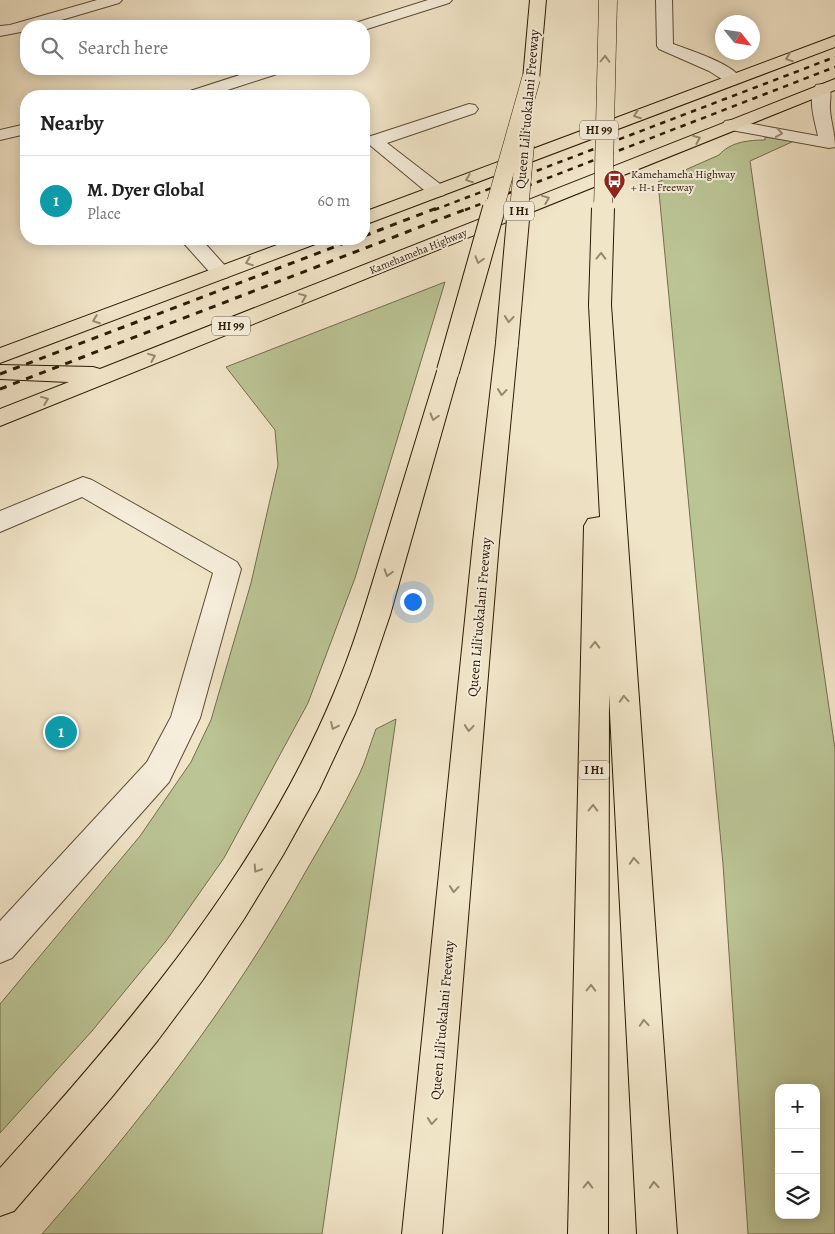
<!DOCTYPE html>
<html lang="en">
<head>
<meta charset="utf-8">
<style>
	body { margin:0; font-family:Alegreya,serif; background:#f2f2f2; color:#222 }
	.controls { position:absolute; right:15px; bottom:15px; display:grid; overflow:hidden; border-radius:10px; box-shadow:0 2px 12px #0003 }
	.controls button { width:45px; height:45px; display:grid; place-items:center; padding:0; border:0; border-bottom:1px solid #e0e0e0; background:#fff; color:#222; font:25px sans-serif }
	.compass { position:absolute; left:715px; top:15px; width:45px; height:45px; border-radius:50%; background:#fff; box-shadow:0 2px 12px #0003; rotate:120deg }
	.you { position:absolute; left:412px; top:601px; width:18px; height:18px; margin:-12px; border:4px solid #fff; border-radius:50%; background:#1a73e8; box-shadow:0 0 0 8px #1a73e833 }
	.badge { display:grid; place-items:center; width:32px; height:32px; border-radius:50%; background:#0f766e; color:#fff; font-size:16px; font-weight:700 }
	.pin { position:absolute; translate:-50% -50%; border:2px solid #fff; box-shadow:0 1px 5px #0006 }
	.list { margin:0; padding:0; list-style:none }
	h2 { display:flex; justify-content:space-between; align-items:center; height:65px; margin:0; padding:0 20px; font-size:21px }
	h2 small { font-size:16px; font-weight:400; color:#767676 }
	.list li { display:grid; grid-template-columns:32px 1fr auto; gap:15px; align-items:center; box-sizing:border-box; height:90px; padding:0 20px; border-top:1px solid #e0e0e0 }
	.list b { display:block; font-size:19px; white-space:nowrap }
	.list p { margin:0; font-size:16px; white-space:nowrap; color:#767676 }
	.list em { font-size:16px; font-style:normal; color:#767676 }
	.icon { flex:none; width:28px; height:28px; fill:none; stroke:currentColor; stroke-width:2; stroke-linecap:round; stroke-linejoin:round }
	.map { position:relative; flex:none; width:835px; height:1234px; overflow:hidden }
	.search { position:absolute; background:#fff; box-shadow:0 2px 12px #0003; left:20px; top:20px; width:350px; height:55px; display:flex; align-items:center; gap:12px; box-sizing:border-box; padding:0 18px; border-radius:20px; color:#767676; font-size:19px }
	.panel { position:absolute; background:#fff; box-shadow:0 2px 12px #0003; left:20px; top:90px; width:350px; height:155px; border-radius:20px }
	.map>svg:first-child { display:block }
	.green { fill:#bbc495; stroke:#736e4c; fill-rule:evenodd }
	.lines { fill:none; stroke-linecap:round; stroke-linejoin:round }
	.minor-casing { stroke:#5c4c34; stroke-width:2 }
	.major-casing { stroke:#2b1903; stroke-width:2 }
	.highway-casing { stroke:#2b1903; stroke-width:2 }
	.minor { fill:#f6eedb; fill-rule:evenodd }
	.major { fill:#f1e5c8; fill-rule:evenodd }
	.highway { fill:#f1e5c8; fill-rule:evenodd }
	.rail-far1 { stroke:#2b1903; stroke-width:2.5; stroke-dasharray:5.5 5.5; stroke-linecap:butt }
	.rail { stroke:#2b1903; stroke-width:3; stroke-dasharray:7 7; stroke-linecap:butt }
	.highway-bridge-far1-casing { stroke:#2b1903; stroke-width:19; stroke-linecap:butt }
	.highway-bridge-casing { stroke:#2b1903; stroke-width:24; stroke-linecap:butt }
	.highway-bridge-far1 { stroke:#f1e5c8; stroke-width:18 }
	.highway-bridge { stroke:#f1e5c8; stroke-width:22 }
	.oneway { stroke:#98896f }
	.oneway2 { stroke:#9b8e7a }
	.labels { text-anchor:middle; stroke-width:4; stroke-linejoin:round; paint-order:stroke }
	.far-poi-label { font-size:11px; fill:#2b1903; stroke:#f6eedb; text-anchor:start }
	.far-street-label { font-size:11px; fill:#2b1903; stroke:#f6eedb }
	.shield { fill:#f6eedb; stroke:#685944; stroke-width:1 }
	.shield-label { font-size:12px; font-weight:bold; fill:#2b1903 }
	.street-label { font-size:14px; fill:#2b1903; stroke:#f6eedb }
</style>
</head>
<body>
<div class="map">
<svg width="835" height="1234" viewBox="0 0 835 1234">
	<rect width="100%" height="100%" fill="#f1e5c8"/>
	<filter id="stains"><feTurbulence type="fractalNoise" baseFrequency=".004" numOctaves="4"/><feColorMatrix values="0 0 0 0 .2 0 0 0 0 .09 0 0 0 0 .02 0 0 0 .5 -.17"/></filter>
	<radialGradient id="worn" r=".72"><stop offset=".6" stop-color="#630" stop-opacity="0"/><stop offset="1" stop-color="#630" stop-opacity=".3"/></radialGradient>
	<g class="green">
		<path d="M765,137l29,4 -44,20 85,588v485h-87l-25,-370 -65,-682 61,-27c11,-13 30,-15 46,-15zM779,1088h37v127h-37z"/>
		<polygon points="445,282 355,578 308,703 224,858 166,941 92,1031 0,1133 0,1004 140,836 191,762 211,720 251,583 278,465 275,430 226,367"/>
		<path d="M396,719l-74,515h-280c99,-113 191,-231 264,-363 18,-31 37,-63 53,-96 7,-14 11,-31 17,-46z"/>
	</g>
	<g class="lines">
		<defs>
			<g id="minor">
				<polygon points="97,0 122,0 119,3 41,26 26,26 26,31 0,36 0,26 10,25"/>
				<polygon points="428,0 452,0 449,3 367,29 364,30 364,26 353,26 355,23"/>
				<path d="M656,0h16l1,44c19,7 58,19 69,35l-2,4h-12l-19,-12 -50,-22 -2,-3z"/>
				<polygon points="258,69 282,69 280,73 209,96 184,96 187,92"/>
				<path d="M822,84l6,1c5,7 1,17 2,25 1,13 5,22 5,37l-6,1 -98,-18 -6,-1 -3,-4 3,-4 6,-1 87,16c-3,-15 -11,-37 -2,-51z"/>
				<polygon points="469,104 475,105 478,109 475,113 387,143 444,187 447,191 444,195 437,197 430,195 365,141 368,137"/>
				<polygon points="26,124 26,134 0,140 0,130"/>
				<polygon points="180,239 201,239 228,269 231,273 228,277 221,279 214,277"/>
				<polygon points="83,477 92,480 237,562 241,569 200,718 169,782 12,958 0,963 0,921 147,762 171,717 213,573 82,497 0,532 0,511"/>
			</g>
			<g id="major">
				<polygon points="835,36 835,47 364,225 364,212"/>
				<polygon points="835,79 835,90 0,426 0,409 69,382 0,379 0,365 93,367 100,369"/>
				<polygon points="293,239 321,239 318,243 0,363 0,348"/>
			</g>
			<g id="highway">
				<polygon points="530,0 546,0 539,79 537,83 525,83 523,79"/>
				<polygon points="600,298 608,300 611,305 677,1234 637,1234 609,694 608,1234 568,1234 584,526 588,519 600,517 589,305 592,300"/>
				<polygon points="507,336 515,338 518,343 499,542 442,1234 402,1234 473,542 496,343 499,338"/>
				<path d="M448,364l8,2 3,5 -69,244 -20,59 -15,39 -36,77 -36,65 -39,64 -42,62 -44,59 -47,58 -97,113 -14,5v-48c128,-141 260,-297 334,-475 20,-47 34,-96 49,-145 18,-59 36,-118 54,-177l3,-5z"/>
			</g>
		</defs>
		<use href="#minor" class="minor-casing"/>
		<use href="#major" class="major-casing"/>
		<use href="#highway" class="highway-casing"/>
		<use href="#minor" class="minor"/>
		<use href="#major" class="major"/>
		<use href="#highway" class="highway"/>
		<g class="rail-far1">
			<polyline points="434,210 835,57"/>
			<polyline points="465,210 835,67"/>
		</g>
		<g class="rail">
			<polyline points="364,236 437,208"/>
			<polyline points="0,374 355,239"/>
			<polyline points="0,389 469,208"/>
		</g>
		<defs>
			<g id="highway-bridge-far1">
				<polyline points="494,210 531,79"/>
				<polyline points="519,210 525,145"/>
				<polyline points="603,210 608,0"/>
			</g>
			<g id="highway-bridge">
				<polyline points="600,305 603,208"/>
				<polyline points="507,343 519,208"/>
				<polyline points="448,371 494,208"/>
			</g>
		</defs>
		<use href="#highway-bridge-far1" class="highway-bridge-far1-casing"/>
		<use href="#highway-bridge" class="highway-bridge-casing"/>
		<use href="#highway-bridge-far1" class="highway-bridge-far1"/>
		<use href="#highway-bridge" class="highway-bridge"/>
	</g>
	<defs><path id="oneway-chevron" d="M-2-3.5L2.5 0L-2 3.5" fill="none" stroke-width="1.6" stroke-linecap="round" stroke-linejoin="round" transform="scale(1.25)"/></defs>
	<g class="oneway">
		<use href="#oneway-chevron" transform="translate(789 58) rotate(159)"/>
		<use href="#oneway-chevron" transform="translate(605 59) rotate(-89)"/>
		<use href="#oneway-chevron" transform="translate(637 115) rotate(159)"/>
		<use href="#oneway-chevron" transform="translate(697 139) rotate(-22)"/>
		<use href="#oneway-chevron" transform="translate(469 179) rotate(159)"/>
		<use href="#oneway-chevron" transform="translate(546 199) rotate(-22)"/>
		<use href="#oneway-chevron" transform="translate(601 256) rotate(-89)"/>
		<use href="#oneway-chevron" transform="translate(479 260) rotate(106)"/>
		<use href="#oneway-chevron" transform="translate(249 262) rotate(159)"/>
		<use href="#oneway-chevron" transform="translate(303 297) rotate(-22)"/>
		<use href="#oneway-chevron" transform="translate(509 319) rotate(95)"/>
		<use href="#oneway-chevron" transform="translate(96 320) rotate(159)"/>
		<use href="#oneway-chevron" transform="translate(152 357) rotate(-22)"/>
		<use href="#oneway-chevron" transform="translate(502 392) rotate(96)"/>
		<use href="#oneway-chevron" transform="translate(45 400) rotate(-22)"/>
		<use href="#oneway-chevron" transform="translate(434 417) rotate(106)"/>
		<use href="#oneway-chevron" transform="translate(388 573) rotate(106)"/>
		<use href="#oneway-chevron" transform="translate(595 645) rotate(-89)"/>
		<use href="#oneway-chevron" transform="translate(624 699) rotate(-94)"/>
		<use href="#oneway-chevron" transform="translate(334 726) rotate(115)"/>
		<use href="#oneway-chevron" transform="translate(469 728) rotate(95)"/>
		<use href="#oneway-chevron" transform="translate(593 808) rotate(-89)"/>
		<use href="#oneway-chevron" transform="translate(634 861) rotate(-94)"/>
		<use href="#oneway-chevron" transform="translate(257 869) rotate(123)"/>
		<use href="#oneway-chevron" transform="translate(454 889) rotate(95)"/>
		<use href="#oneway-chevron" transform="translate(591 988) rotate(-89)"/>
		<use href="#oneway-chevron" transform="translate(644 1023) rotate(-94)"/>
		<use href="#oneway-chevron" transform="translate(432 1121) rotate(95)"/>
		<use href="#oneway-chevron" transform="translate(588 1185) rotate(-89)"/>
		<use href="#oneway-chevron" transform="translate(654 1185) rotate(-94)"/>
	</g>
	<use class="oneway2" href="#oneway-chevron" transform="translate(779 133) rotate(10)"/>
	<defs>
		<symbol id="bus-pin" viewBox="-11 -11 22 30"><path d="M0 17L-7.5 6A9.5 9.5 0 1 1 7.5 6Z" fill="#8f2418" stroke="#f6eedb"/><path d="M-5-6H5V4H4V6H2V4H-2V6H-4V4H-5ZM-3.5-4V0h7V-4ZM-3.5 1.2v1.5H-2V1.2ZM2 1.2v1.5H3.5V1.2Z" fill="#fff"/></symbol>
	</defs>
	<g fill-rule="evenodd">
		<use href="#bus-pin" x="602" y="168" width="25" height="34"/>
	</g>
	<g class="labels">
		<g class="far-poi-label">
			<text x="631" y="178">Kamehameha Highway<tspan x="631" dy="13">+ H-1 Freeway</tspan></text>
		</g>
		<g class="far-street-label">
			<text transform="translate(418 251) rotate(-22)" y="4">Kamehameha Highway</text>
		</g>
		<g class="shield">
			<rect x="580" y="120.5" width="38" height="19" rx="4"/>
			<rect x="504" y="201.5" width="30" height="19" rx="4"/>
			<rect x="212" y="316.5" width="38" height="19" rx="4"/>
			<rect x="579" y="760.5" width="30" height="19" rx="4"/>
		</g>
		<g class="shield-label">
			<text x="599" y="134">HI 99</text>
			<text x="519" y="215">I H1</text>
			<text x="231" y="330">HI 99</text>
			<text x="594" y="774">I H1</text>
		</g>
		<g class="street-label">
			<text transform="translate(527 109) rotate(-85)" y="5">Queen Liliʻuokalani Freeway</text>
			<text transform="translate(479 617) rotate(-85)" y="5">Queen Liliʻuokalani Freeway</text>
			<text transform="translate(442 1020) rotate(-85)" y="5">Queen Liliʻuokalani Freeway</text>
		</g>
	</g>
	<rect width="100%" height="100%" filter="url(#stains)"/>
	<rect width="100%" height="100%" fill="url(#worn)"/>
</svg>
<div class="controls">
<button>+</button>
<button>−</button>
<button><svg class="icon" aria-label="layers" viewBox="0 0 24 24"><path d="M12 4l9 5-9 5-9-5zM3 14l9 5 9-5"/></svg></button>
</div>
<svg class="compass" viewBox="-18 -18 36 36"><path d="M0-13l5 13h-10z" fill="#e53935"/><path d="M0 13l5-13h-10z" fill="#767676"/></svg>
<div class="you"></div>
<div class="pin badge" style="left:61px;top:732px;background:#0f9aa8">1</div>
<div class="search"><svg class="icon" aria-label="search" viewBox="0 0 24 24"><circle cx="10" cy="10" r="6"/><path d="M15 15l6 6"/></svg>Search here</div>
<section class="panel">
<h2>Nearby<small></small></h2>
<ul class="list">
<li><span class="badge" style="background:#0f9aa8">1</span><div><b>M. Dyer Global</b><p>Place</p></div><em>60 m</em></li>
</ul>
</section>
</div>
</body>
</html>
